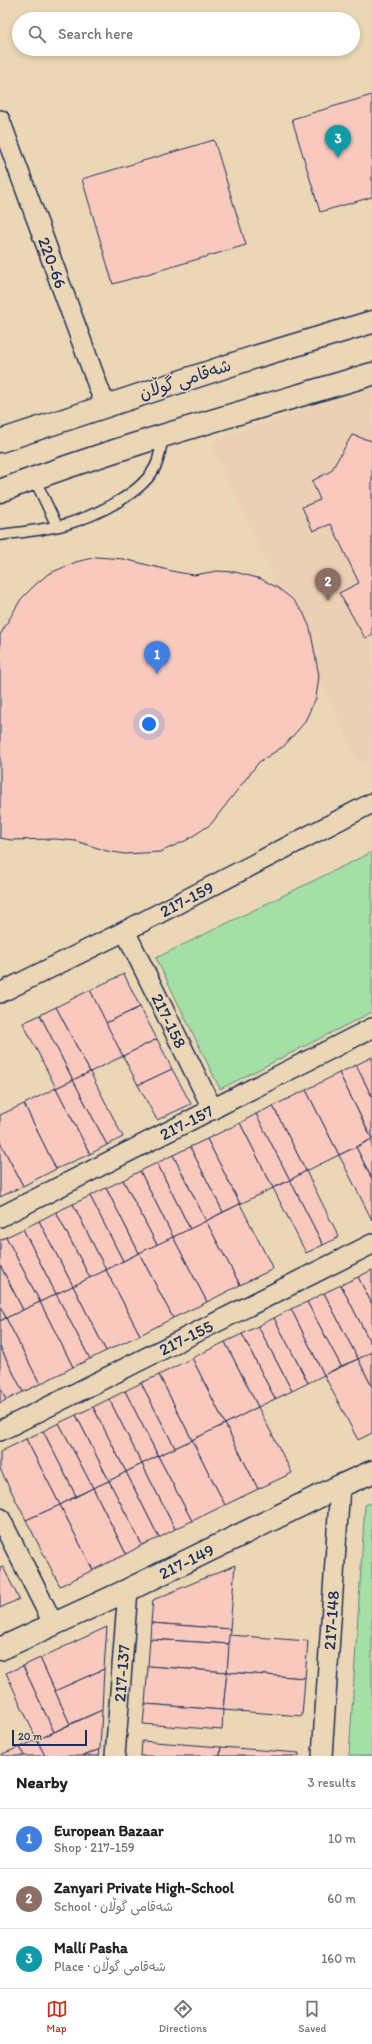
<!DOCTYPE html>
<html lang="en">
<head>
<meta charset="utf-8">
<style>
	body { margin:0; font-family:Itim,"Playpen Sans Arabic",sans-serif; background:#f2f2f2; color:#222 }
	.scale { position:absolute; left:12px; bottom:10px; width:75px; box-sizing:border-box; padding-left:4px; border:2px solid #1b2f5e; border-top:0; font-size:11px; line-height:14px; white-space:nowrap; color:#1b2f5e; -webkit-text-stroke:3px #ebd7b5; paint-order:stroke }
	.you { position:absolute; left:149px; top:724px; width:14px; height:14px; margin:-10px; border:3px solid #fff; border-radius:50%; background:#1a73e8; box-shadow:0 0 0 6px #1a73e833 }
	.badge { display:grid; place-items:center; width:26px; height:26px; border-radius:50%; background:#c8321e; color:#fff; font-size:13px; font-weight:700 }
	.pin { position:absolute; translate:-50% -33px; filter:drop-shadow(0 1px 2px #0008) }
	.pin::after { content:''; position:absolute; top:21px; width:14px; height:12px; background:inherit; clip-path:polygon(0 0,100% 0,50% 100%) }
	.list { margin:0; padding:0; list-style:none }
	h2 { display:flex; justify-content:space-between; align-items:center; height:52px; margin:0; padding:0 16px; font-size:17px }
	h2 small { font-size:13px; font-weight:400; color:#767676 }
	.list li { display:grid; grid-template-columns:26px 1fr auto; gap:12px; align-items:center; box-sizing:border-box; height:60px; padding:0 16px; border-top:1px solid #e0e0e0 }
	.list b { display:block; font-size:15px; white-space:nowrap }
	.list p { margin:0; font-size:13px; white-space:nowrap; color:#767676 }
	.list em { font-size:13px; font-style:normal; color:#767676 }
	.icon { flex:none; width:22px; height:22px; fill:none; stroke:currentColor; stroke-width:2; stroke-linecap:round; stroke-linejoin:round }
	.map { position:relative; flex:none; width:372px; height:1756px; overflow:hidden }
	.search { position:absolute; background:#fff; box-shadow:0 2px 6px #0003; left:12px; right:12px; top:12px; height:44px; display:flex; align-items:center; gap:10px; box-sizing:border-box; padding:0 14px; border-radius:22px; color:#767676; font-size:15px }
	.sheet { height:232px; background:#fff }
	nav { display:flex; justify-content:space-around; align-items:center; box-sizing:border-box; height:56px; border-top:1px solid #e0e0e0; background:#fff; font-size:11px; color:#767676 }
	nav a { display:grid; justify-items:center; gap:2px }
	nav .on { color:#c8321e }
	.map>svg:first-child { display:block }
	.built { fill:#ebd0b6 }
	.green { fill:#a4dfa5; stroke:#608782 }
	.building { fill:#f9c9be; stroke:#1b2f5e }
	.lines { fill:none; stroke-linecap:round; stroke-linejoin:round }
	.service-casing { stroke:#1b2f5e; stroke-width:13 }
	.minor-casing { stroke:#1b2f5e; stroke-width:22 }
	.tertiary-casing { stroke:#1b2f5e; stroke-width:25 }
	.primary-casing { stroke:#1b2f5e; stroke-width:25 }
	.service { stroke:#ebd7b5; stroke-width:10 }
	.minor { stroke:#ebd7b5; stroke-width:19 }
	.tertiary { stroke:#ebd7b5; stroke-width:22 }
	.primary { stroke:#ebd7b5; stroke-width:22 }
	.labels { text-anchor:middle; stroke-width:3; stroke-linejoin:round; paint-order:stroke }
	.street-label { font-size:17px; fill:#1b2f5e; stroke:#ebd7b5 }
</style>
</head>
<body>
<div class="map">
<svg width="372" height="1756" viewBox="0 0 372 1756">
	<rect width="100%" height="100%" fill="#ebd7b5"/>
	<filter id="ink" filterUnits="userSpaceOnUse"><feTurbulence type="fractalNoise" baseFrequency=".025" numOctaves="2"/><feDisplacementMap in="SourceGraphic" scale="8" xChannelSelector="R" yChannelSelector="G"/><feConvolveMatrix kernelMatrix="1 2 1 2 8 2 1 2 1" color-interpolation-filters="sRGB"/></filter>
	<g filter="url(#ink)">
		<polygon class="built" points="372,387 372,758 360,765 211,443 237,432"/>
		<g class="green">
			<polygon points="372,852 372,1012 220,1089 156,958"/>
			<polygon points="372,1503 372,1756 349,1756 365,1505"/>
		</g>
		<g class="building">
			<polygon points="372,95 372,197 320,212 292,119"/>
			<polygon points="214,140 246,245 113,284 82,179"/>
			<polygon points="352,435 372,441 372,635 365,638 339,593 359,583 331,524 313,531 302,507 320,500 312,481 331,471"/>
			<polygon points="96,557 124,559 176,572 194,575 217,571 235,572 261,579 278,588 292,599 303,612 310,628 319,676 316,698 304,723 284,746 259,762 211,824 187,840 160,852 125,854 107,851 76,841 55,839 11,840 0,838 0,635 21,599 35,585 48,574 76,562"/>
			<polygon points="124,974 140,1007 106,1023 90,990"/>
			<polygon points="90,990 123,1056 90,1072 56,1007"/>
			<polygon points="56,1007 90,1072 73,1080 40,1015"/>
			<polygon points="140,1007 157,1039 123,1056 106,1023"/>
			<polygon points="40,1015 73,1080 56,1088 23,1023"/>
			<polygon points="157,1039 172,1069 138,1085 123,1056"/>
			<polygon points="372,1057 372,1097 356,1065"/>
			<polygon points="356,1065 372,1097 372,1139 339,1073"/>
			<polygon points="172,1069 191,1104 157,1120 138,1085"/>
			<polygon points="90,1072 123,1137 107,1145 73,1080"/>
			<polygon points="339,1073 372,1139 339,1155 306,1090"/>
			<polygon points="73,1080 107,1145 90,1154 56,1088"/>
			<polygon points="56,1088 90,1154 56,1169 24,1104"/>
			<polygon points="306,1090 339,1155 306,1171 273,1106"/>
			<polygon points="24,1104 56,1169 23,1186 0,1142 0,1115"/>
			<polygon points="273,1106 306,1171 290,1180 256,1114"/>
			<polygon points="256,1114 290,1180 273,1188 240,1123"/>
			<polygon points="240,1123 273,1188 240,1204 207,1139"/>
			<polygon points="207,1139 240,1204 223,1212 190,1147"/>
			<polygon points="372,1139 372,1179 356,1147"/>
			<polygon points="0,1142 23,1186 0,1197"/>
			<polygon points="190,1147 223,1212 206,1221 173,1155"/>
			<polygon points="356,1147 372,1179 372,1220 339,1155"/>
			<polygon points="173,1155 206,1221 190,1229 157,1163"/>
			<polygon points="157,1163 190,1229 173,1237 140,1171"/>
			<polygon points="140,1171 173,1237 157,1245 123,1180"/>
			<polygon points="306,1171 339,1237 323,1245 290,1180"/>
			<polygon points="123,1180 157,1245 139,1253 106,1188"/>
			<polygon points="290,1180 323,1245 306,1253 273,1188"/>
			<polygon points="106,1188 139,1253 123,1261 90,1196"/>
			<polygon points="90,1196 123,1261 106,1270 73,1204"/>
			<polygon points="73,1204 106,1270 90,1278 56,1212"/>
			<polygon points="240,1204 273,1269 240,1285 206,1221"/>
			<polygon points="56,1212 90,1278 73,1286 39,1221"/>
			<polygon points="39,1221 73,1286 56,1294 23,1229"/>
			<polygon points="206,1221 240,1285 207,1302 173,1237"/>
			<polygon points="23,1229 56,1294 40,1302 6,1237"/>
			<polygon points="6,1237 40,1302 23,1310 0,1265 0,1240"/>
			<polygon points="173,1237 207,1302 173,1318 139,1253"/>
			<polygon points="139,1253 173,1318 140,1335 106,1270"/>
			<polygon points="0,1265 23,1310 6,1318 0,1306"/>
			<polygon points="106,1270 140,1335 106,1351 73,1286"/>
			<polygon points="372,1270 372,1304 358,1277"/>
			<polygon points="358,1277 372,1304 372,1346 341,1285"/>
			<polygon points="341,1285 372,1346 372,1352 358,1359 324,1293"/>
			<polygon points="73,1286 106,1351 90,1359 56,1294"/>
			<polygon points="324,1293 358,1359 341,1366 307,1302"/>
			<polygon points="56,1294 90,1359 73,1367 40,1302"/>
			<polygon points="40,1302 73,1367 40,1384 6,1318"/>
			<polygon points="307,1302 341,1366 324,1375 291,1309"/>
			<polygon points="0,1306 6,1318 0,1321"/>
			<polygon points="291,1309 324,1375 308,1383 274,1318"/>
			<polygon points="6,1318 40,1384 23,1392 0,1347 0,1321"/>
			<polygon points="274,1318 308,1383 292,1391 258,1326"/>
			<polygon points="258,1326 292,1391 275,1399 242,1334"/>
			<polygon points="242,1334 275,1399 258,1407 225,1342"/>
			<polygon points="225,1342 258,1407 225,1424 192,1358"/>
			<polygon points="0,1347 23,1392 6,1400 0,1387"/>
			<polygon points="372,1352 372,1387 358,1359"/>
			<polygon points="192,1358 225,1424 192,1440 159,1375"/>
			<polygon points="358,1359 372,1387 372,1433 358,1440 324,1375"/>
			<polygon points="159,1375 192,1440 175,1448 141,1383"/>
			<polygon points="141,1383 175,1448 158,1456 125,1391"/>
			<polygon points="0,1387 6,1400 0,1403"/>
			<polygon points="125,1391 158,1456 142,1464 109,1399"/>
			<polygon points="109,1399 142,1464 126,1472 93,1407"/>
			<polygon points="93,1407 126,1472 109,1481 76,1415"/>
			<polygon points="258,1407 292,1473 258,1489 225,1424"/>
			<polygon points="76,1415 109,1481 93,1488 59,1423"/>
			<polygon points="59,1423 93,1488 76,1496 43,1431"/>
			<polygon points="225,1424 258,1489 225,1505 192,1440"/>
			<polygon points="43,1431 76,1496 60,1505 26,1439"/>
			<polygon points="26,1439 60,1505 26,1520 0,1469 0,1452"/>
			<polygon points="192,1440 225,1505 192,1521 158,1456"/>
			<polygon points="158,1456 192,1521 175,1529 142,1464"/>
			<polygon points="142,1464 175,1529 159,1538 126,1472"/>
			<polygon points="126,1472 159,1538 142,1545 109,1481"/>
			<polygon points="109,1481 142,1545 126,1554 93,1488"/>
			<polygon points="93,1488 126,1554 93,1570 60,1505"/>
			<polygon points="60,1505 93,1570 60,1586 26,1520"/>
			<polygon points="235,1565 230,1629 151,1623 153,1600"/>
			<polygon points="3,1567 19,1599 0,1608 0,1568"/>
			<polygon points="151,1623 230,1629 229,1644 150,1639"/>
			<polygon points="107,1627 104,1669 55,1691 40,1658"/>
			<polygon points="229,1635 308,1641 305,1678 227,1672"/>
			<polygon points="150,1639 229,1644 227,1672 148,1666"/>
			<polygon points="40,1658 70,1724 54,1732 23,1666"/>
			<polygon points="23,1666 54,1732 37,1740 6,1673"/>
			<polygon points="148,1666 227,1672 223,1710 145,1704"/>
			<polygon points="104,1669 102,1710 70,1724 55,1691"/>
			<polygon points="227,1672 305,1678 302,1716 223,1710"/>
			<polygon points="145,1704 223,1710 222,1730 143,1724"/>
			<polygon points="102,1710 100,1749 84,1756 45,1756 37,1740"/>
			<polygon points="37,1740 45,1756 24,1756 20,1747"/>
			<polygon points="142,1741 221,1747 220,1756 141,1756"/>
			<polygon points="20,1747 24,1756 3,1756 2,1754"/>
			<polygon points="221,1747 299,1753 299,1756 220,1756"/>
			<polygon points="100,1749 99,1756 84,1756"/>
		</g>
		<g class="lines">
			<defs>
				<g id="service">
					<polyline points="34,478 57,526"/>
					<path d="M0,535c22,-3 45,-5 67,-11 29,-9 78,-31 90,-61 3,-8 4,-18 6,-27"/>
				</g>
				<g id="minor">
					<path id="s1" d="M0,120l105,285"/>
					<path id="s2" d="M125,931l88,179"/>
					<path id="s3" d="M0,993l125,-62 247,-128"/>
					<path id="s4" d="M0,1217l372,-189"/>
					<path id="s5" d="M0,1431l372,-187"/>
					<polyline points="0,1518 53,1623"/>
					<path id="s6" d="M115,1756l13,-166"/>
					<path id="s7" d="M322,1756l18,-270"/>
				</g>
				<g id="tertiary">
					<path id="s8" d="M0,1649l128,-59 212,-104 32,-14"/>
				</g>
				<g id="primary">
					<polyline points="0,441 255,357 372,322"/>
					<path d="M0,491c121,-46 248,-80 372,-117"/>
				</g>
			</defs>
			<use href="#service" class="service-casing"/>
			<use href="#minor" class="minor-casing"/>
			<use href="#tertiary" class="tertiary-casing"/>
			<use href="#primary" class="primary-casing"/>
			<use href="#service" class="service"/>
			<use href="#minor" class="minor"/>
			<use href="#tertiary" class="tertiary"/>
			<use href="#primary" class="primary"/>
		</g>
	</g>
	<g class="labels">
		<g class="street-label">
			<text dy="6" stroke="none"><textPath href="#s1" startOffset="152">220-66</textPath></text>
			<text transform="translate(185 379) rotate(-18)" y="6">شەقامی گوڵان</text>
			<text dy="6" stroke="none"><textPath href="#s3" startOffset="209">217-159</textPath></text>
			<text dy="6" stroke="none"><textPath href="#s2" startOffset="100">217-158</textPath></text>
			<text dy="6" stroke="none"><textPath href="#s4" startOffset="209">217-157</textPath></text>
			<text dy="6" stroke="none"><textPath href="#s5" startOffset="208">217-155</textPath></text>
			<text dy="6" stroke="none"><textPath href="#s8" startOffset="206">217-149</textPath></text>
			<text dy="6" stroke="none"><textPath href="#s7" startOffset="136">217-148</textPath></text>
			<text dy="6" stroke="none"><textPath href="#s6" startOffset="83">217-137</textPath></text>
		</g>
	</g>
</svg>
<div class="scale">20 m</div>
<div class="you"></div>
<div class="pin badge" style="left:157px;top:674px;background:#3f7fe0">1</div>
<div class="pin badge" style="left:328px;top:601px;background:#8d6e63">2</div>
<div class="pin badge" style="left:338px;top:158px;background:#0f9aa8">3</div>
<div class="search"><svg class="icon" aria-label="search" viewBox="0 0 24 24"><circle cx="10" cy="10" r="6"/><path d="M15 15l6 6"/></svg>Search here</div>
</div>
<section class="sheet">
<h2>Nearby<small>3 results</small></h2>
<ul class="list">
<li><span class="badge" style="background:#3f7fe0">1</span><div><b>European Bazaar</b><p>Shop · 217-159</p></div><em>10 m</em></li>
<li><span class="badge" style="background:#8d6e63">2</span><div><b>Zanyari Private High-School</b><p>School · شەقامی گوڵان</p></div><em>60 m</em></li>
<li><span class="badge" style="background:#0f9aa8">3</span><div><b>Mallí Pasha</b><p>Place · شەقامی گوڵان</p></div><em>160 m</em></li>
</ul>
</section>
<nav>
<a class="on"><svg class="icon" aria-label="map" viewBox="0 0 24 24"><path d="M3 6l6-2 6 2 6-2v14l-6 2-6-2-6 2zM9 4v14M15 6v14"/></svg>Map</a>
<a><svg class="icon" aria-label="directions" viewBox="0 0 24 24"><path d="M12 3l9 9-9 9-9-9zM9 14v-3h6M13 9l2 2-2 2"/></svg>Directions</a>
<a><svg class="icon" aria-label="saved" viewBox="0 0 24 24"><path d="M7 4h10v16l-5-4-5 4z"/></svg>Saved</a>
</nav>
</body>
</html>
